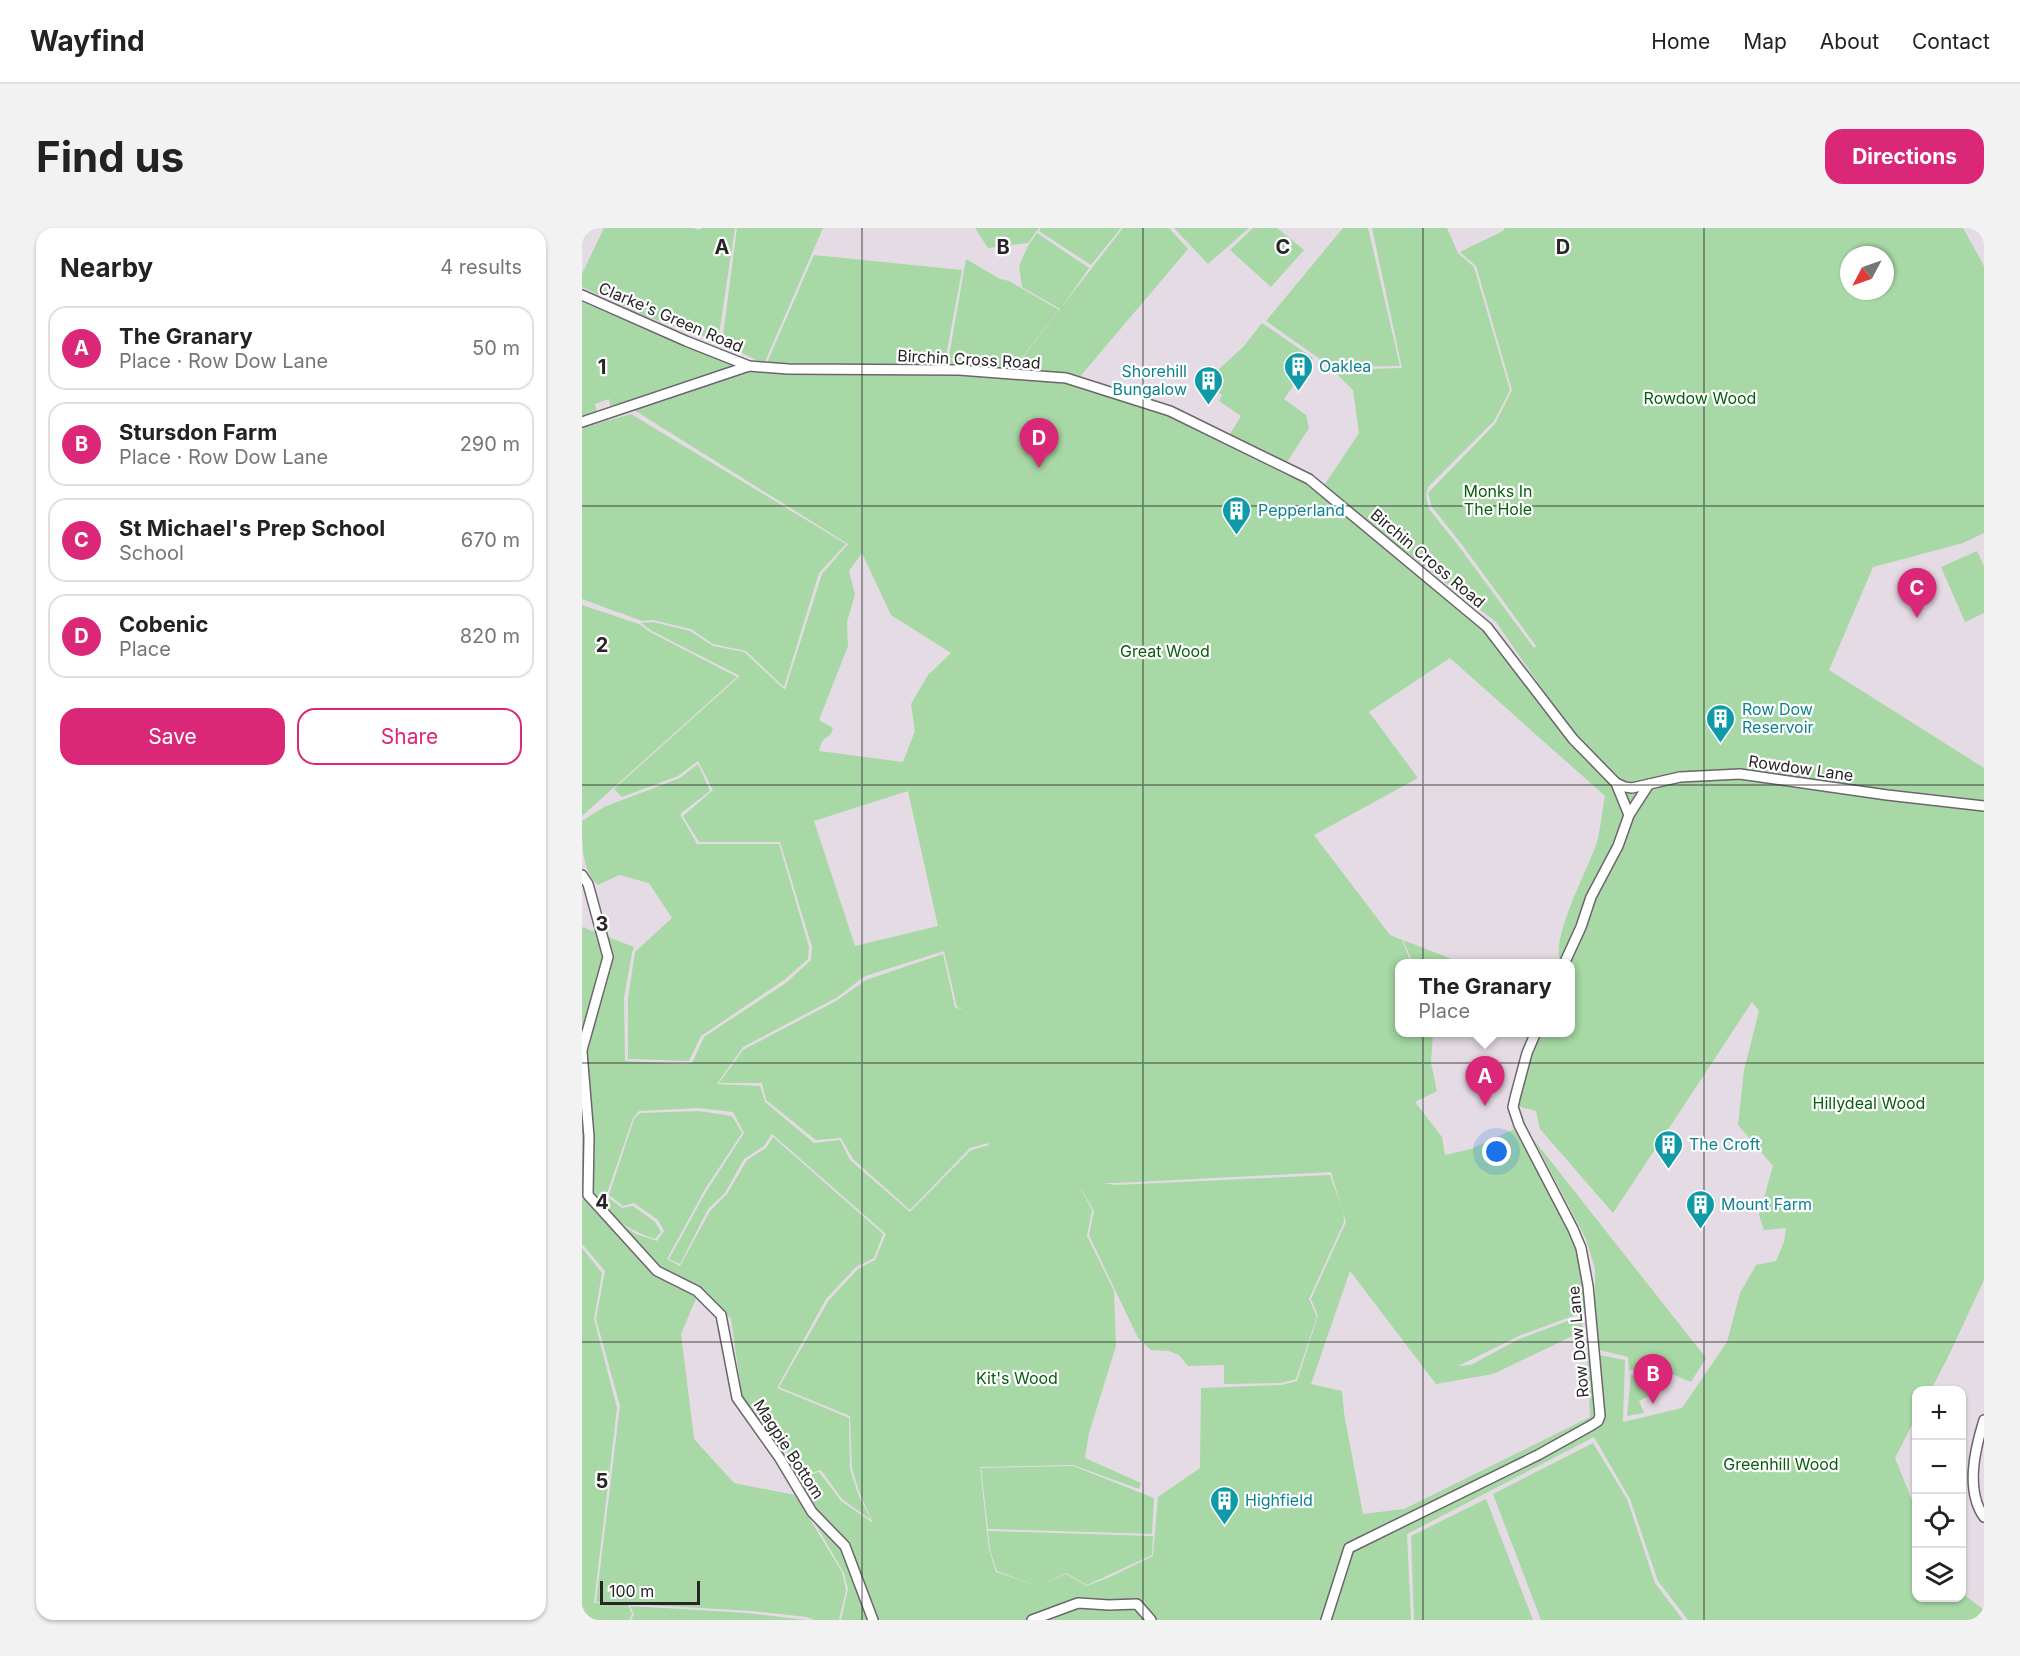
<!DOCTYPE html>
<html lang="en">
<head>
<meta charset="utf-8">
<style>
	body { margin:0; font-family:Inter,sans-serif; background:#f2f2f2; color:#222 }
	.controls { position:absolute; right:18px; bottom:18px; display:grid; overflow:hidden; border-radius:12px; box-shadow:0 2px 4px #0004 }
	.controls button { width:54px; height:54px; display:grid; place-items:center; padding:0; border:0; border-bottom:2px solid #e0e0e0; background:#fff; color:#222; font:30px sans-serif }
	.compass { position:absolute; left:1258px; top:18px; width:54px; height:54px; border-radius:50%; background:#fff; box-shadow:0 2px 4px #0004; rotate:229deg }
	.scale { position:absolute; left:18px; bottom:15px; width:100px; box-sizing:border-box; padding-left:6px; border:3px solid #282427; border-top:0; font-size:16px; line-height:21px; white-space:nowrap; color:#282427; -webkit-text-stroke:4px #fff; paint-order:stroke }
	.you { position:absolute; left:915px; top:924px; width:21px; height:21px; margin:-15px; border:4px solid #fff; border-radius:50%; background:#1a73e8; box-shadow:0 0 0 9px #1a73e833 }
	.badge { display:grid; place-items:center; width:39px; height:39px; border-radius:50%; background:#db2777; color:#fff; font-size:20px; font-weight:700 }
	.pin { position:absolute; translate:-50% -50px; filter:drop-shadow(0 2px 3px #0008) }
	.pin::after { content:''; position:absolute; top:32px; width:21px; height:18px; background:inherit; clip-path:polygon(0 0,100% 0,50% 100%) }
	.popup { position:absolute; left:813px; top:731px; width:180px; height:78px; box-sizing:border-box; display:grid; place-content:center; border-radius:12px; background:#fff; filter:drop-shadow(0 2px 4px #0005); font-size:20px; white-space:nowrap; color:#767676 }
	.popup b { font-size:22px; color:#222 }
	.popup::after { content:''; position:absolute; left:50%; top:100%; margin-left:-12px; border:12px solid transparent; border-top-color:#fff }
	.list { margin:0; padding:0; list-style:none }
	h2 { display:flex; justify-content:space-between; align-items:center; height:78px; margin:0; padding:0 24px; font-size:26px }
	h2 small { font-size:20px; font-weight:400; color:#767676 }
	.list li { display:grid; grid-template-columns:39px 1fr auto; gap:18px; align-items:center; box-sizing:border-box; height:84px; margin:0 12px 12px; padding:0 12px; border:2px solid #e0e0e0; border-radius:18px }
	.list b { display:block; font-size:22px; white-space:nowrap }
	.list p { margin:0; font-size:20px; white-space:nowrap; color:#767676 }
	.list em { font-size:20px; font-style:normal; color:#767676 }
	.actions { display:flex; gap:12px; padding:18px 24px }
	.actions a { flex:1; padding:14px 0; border:2px solid #db2777; border-radius:18px; text-align:center; font-size:21px; color:#db2777 }
	.actions .main { background:#db2777; color:#fff }
	.icon { flex:none; width:33px; height:33px; fill:none; stroke:currentColor; stroke-width:2; stroke-linecap:round; stroke-linejoin:round }
	.map { position:relative; flex:none; width:1402px; height:1392px; overflow:hidden; border-radius:18px }
	header { display:flex; align-items:center; gap:36px; box-sizing:border-box; height:84px; padding:0 30px; background:#fff; border-bottom:2px solid #e0e0e0 }
	header strong { font-size:28px }
	nav { display:flex; gap:33px; margin-inline-start:auto; font-size:21px }
	.intro { display:flex; align-items:center; justify-content:space-between; box-sizing:border-box; height:144px; padding:0 36px }
	h1 { margin:0; font-size:42px }
	.button { padding:15px 27px; border-radius:18px; background:#db2777; color:#fff; font-size:21px; font-weight:700 }
	main { display:flex; gap:36px; padding:0 36px }
	aside { flex:1; background:#fff; border-radius:18px; box-shadow:0 2px 4px #0004 }
	.map>svg:first-child { display:block }
	.green { fill:#a7d8a5; fill-rule:evenodd }
	.lines { fill:none; stroke-linecap:round; stroke-linejoin:round }
	.minor-casing { stroke:#6d656d; stroke-width:12 }
	.minor { stroke:#fff; stroke-width:9 }
	.grid { fill:none; stroke:#282427; stroke-width:1.5; stroke-opacity:0.55 }
	.labels { text-anchor:middle; stroke-width:4.5; stroke-linejoin:round; paint-order:stroke }
	.street-label { font-size:16px; fill:#282427; stroke:#fff }
	.culture-label { font-size:16px; fill:#0d838f; stroke:#fff; text-anchor:start }
	.park-label { font-size:16px; fill:#075d0e; stroke:#fff }
	.grid-label { font-size:20px; text-anchor:middle; font-weight:bold; fill:#282427; stroke:#fff; stroke-width:4.5; stroke-linejoin:round; paint-order:stroke }
</style>
</head>
<body>
<header>
<strong>Wayfind</strong>
<nav><a>Home</a><a>Map</a><a>About</a><a>Contact</a></nav>
</header>
<div class="intro"><h1>Find us</h1><a class="button">Directions</a></div>
<main>
<aside>
<h2>Nearby<small>4 results</small></h2>
<ul class="list">
<li><span class="badge">A</span><div><b>The Granary</b><p>Place · Row Dow Lane</p></div><em>50 m</em></li>
<li><span class="badge">B</span><div><b>Stursdon Farm</b><p>Place · Row Dow Lane</p></div><em>290 m</em></li>
<li><span class="badge">C</span><div><b>St Michael's Prep School</b><p>School</p></div><em>670 m</em></li>
<li><span class="badge">D</span><div><b>Cobenic</b><p>Place</p></div><em>820 m</em></li>
</ul>
<div class="actions"><a class="main">Save</a><a>Share</a></div>
</aside>
<div class="map">
<svg width="1402" height="1392" viewBox="0 0 1402 1392">
	<rect width="100%" height="100%" fill="#e5dbe4"/>
	<g class="green">
		<polygon points="22,0 111,0 117,2 120,0 153,0 136,113 63,88 0,59 0,46"/>
		<polygon points="155,0 241,0 182,136 140,115"/>
		<polygon points="393,0 457,0 446,15 406,20"/>
		<polygon points="459,0 539,0 509,37 457,3"/>
		<polygon points="541,0 587,0 606,21 496,151 429,145 478,81 440,59 437,38 446,18 455,5 507,40 479,80"/>
		<polygon points="592,0 667,0 626,36"/>
		<polygon points="671,0 695,0 722,22 689,59 648,22"/>
		<polygon points="761,0 786,0 818,138 749,139 684,93"/>
		<path d="M790,0h75l11,25 16,14 36,123 -16,31 -66,66 -2,8 3,14 28,35 77,104 2,-2 -76,-104 -28,-35 -4,-14 67,-69 17,-34 -36,-124 -16,-14 43,-21 2,-3h458l21,38v267l-21,10 -90,24 -44,103 155,98v512l-35,75 -18,35h-15v27l-21,41 21,52v88h46v-5l22,17v10h-296l-30,-39 -28,-82 -36,-62 -187,97 4,86h-570l7,-31 -4,-16 -56,-96 1,-16 18,15 12,-4 22,29 32,22 -13,-29 -8,-25 -2,-53 -71,-29 50,-87 29,-31 17,-9 11,-26 -114,-100 -8,12 -20,13 -19,34 -17,16 -28,55 -11,-5 37,-67 38,-59 -11,-21 -35,-4 -59,3 -6,7 -27,78 16,12 11,-2 22,16 6,10 -6,7c-31,-11 -43,-21 -64,-46l-9,5v-271l52,20 -2,6 -8,45 1,63 61,3 6,-1 12,-26 82,-54 25,-23 1,-13 -32,-105h-81l-16,-26 30,-26 -15,-29 -20,15 -56,21 -8,-8 126,-113 -88,-45 -11,-8 12,-1 37,9 23,15 31,6 41,38 37,-116 26,-30 -214,-134 115,-38 209,1 107,7 104,34 135,66 185,144 83,108 -76,-110 -173,-135 36,-54 -6,-43 -20,-20 69,-2zM1267,27h36v36h-36zM280,325l29,62 60,38 -23,22 -17,29 4,27 -12,31 -84,-11 3,-10 9,-7 2,-6 -14,-8 29,-74 -1,-24 8,-28 -6,-23zM868,430l155,138c-3,15 -4,31 -8,46 -8,26 -48,97 -36,121l9,1v68l-30,1 -16,45 -6,28 18,5 4,18 73,84 139,-211 7,9 -15,59 -6,55 35,41 -14,49 5,15 22,-2 -2,14 -8,19 -20,4 -16,28 -13,49 -45,66 -59,14 2,-62 -38,-7 3,64 -186,92 -41,5 -19,-101 -2,-22 -31,-7 39,-113 86,113 57,-10 90,-43 -2,-15 -62,23 -48,26 -13,1 63,-31 65,-24 -6,-63 -66,-119 -43,20 -26,6 -3,-18 -27,-35 22,-11 -6,-28 2,-30 -33,-1v-68l11,-1 -9,-23 -12,-5 -76,-100 104,-57 -49,-66zM326,563l30,135 -83,20 -41,-125zM362,723l13,56 6,2 -8,-1 -12,-54 -77,26 -30,21 -93,49 -24,33h43l4,17 50,40 25,-2 12,21 57,51 60,-62 18,-5 1,2 -18,5 -61,62 -60,-52 -10,-20 -26,3 -49,-41 -5,-16 -43,-2 26,-37 93,-49 29,-22zM749,944l15,50 -35,77 7,17 -21,65 -15,4 -81,3 -1,80 -42,29 -5,59 -41,20 -25,10 -21,-12 -25,11 25,-12 21,12 65,-30 1,-19 -165,-5 2,20 7,20 41,15 -42,-14 -7,-22 -9,-83 93,-2 66,24 2,-6 -56,-25 4,-25 27,-87 -2,-55 -27,-55 5,-26 -16,-30 18,31 -5,24 49,103 13,12 18,1 10,4 9,11 36,-1v19l57,-1 15,-4 21,-62 -8,-18 35,-77 -1,-11 -13,-36 -214,10 -13,-2h14z"/>
		<polygon points="232,27 380,42 362,139 184,137"/>
		<polygon points="384,31 418,51 427,53 477,82 428,145 365,140"/>
		<polygon points="0,74 151,138 29,181 27,171 13,176 15,185 0,190"/>
		<polygon points="680,95 731,130 702,171 724,187 727,200 705,234 648,206 659,188 637,173 640,167 622,155 662,118"/>
		<polygon points="49,186 264,316 237,345 202,459 164,423 131,416 109,401 71,392 60,393 0,371 0,200"/>
		<polygon points="1395,323 1402,338 1402,385 1383,394 1359,339"/>
		<polygon points="0,377 57,396 68,404 155,449 0,588"/>
		<path d="M116,536l12,27 -30,23 17,30h82l30,103 -1,12 -24,21 -83,56 -12,25 -61,-2v-60l7,-47 37,-34 -23,-35 -30,-8 -21,10c-16,-14 -16,-40 -16,-64l22,-14 76,-29z"/>
		<polygon points="821,712 880,735 831,735"/>
		<polygon points="117,883 150,888 160,905 123,961 85,1031 98,1038 128,983 145,966 165,932 184,920 191,909 301,1006 292,1030 274,1039 244,1071 195,1160 267,1190 268,1241 276,1266 289,1292 260,1271 239,1242 225,1246 211,1227 193,1220 177,1197 160,1168 149,1091 126,1066 116,1057 86,1046 34,993 54,1006 75,1013 82,1003 76,992 52,975 41,978 27,967 52,891 58,885"/>
		<polygon points="952,912 1124,1130 1109,1154 1080,1142 1047,1142 1046,1129 1017,1122 1013,1082 1013,1041 1004,1011"/>
		<polygon points="5,969 73,1046 93,1059 116,1066 99,1106 112,1211 152,1255 213,1267 260,1344 264,1362 257,1392 232,1392 225,1389 171,1383 14,1374 38,1178 14,1091 23,1043 0,1016 0,972"/>
		<polygon points="0,1020 20,1045 12,1091 35,1180 12,1375 46,1377 50,1386 47,1392 0,1392"/>
		<polygon points="1049,1147 1077,1149 1083,1160 1057,1173 1062,1185 1045,1188"/>
		<polygon points="1011,1215 1045,1271 1073,1355 1101,1392 959,1392 911,1266"/>
		<polygon points="491,1238 572,1270 570,1306 406,1301 399,1240"/>
		<polygon points="904,1271 951,1392 832,1392 829,1308"/>
		<polygon points="48,1378 164,1385 224,1392 49,1392 52,1386"/>
	</g>
	<g class="lines">
		<defs>
			<g id="minor">
				<polyline points="0,67 104,113 167,138 206,141 377,142 484,150 588,183 727,251 905,399 991,511 1034,555 1043,559 1050,560 1098,549 1158,546 1305,567 1402,578"/>
				<polyline points="0,194 167,138"/>
				<polyline points="1047,587 1067,556"/>
				<polyline points="0,647 6,656 26,729 0,822"/>
				<polyline points="982,736 999,699 1009,669 1036,618 1047,587 1034,555"/>
				<polyline points="0,824 7,909 6,967 75,1043 115,1063 139,1087 155,1170 197,1229 230,1284 263,1318 291,1392"/>
				<path d="M1402,1192c-9,29 -19,70 0,97"/>
				<polyline points="450,1392 496,1375 527,1377 555,1376 569,1392"/>
				<polyline points="744,1392 767,1320 956,1227 1010,1197 1016,1193 1018,1188 1006,1058 999,1020 991,1001 937,897 931,879 933,870 945,825 954,804"/>
			</g>
		</defs>
		<use href="#minor" class="minor-casing"/>
		<use href="#minor" class="minor"/>
	</g>
	<path class="grid" d="M280,0v1392M561,0v1392M841,0v1392M1122,0v1392M0,278h1402M0,557h1402M0,835h1402M0,1114h1402"/>
	<defs>
		<symbol id="building-pin" viewBox="-11 -11 22 30"><path d="M0 17L-7.5 6A9.5 9.5 0 1 1 7.5 6Z" fill="#0f9aa8" stroke="#fff"/><path d="M-4-6H4V6H1V3H-1V6H-4ZM-2.5-4.3h1.7v1.8h-1.7ZM.8-4.3h1.7v1.8H.8ZM-2.5-1h1.7V.8h-1.7ZM.8-1h1.7V.8H.8Z" fill="#fff"/></symbol>
	</defs>
	<g fill-rule="evenodd">
		<use href="#building-pin" x="700" y="122" width="33" height="45"/>
		<use href="#building-pin" x="610" y="136" width="33" height="45"/>
		<use href="#building-pin" x="638" y="266" width="33" height="45"/>
		<use href="#building-pin" x="1122" y="474" width="33" height="45"/>
		<use href="#building-pin" x="1070" y="900" width="33" height="45"/>
		<use href="#building-pin" x="1102" y="960" width="33" height="45"/>
		<use href="#building-pin" x="626" y="1256" width="33" height="45"/>
	</g>
	<g class="labels">
		<g class="street-label">
			<text transform="translate(89 89) rotate(23)" y="6">Clarke's Green Road</text>
			<text transform="translate(387 131) rotate(3)" y="6">Birchin Cross Road</text>
			<text transform="translate(846 330) rotate(40)" y="6">Birchin Cross Road</text>
			<text transform="translate(1219 540) rotate(8)" y="6">Rowdow Lane</text>
			<text transform="translate(996 1114) rotate(-95)" y="6">Row Dow Lane</text>
			<text transform="translate(207 1221) rotate(57)" y="6">Magpie Bottom</text>
		</g>
		<g class="culture-label">
			<text x="737" y="144">Oaklea</text>
			<text x="605" y="149" text-anchor="end">Shorehill<tspan x="605" dy="18">Bungalow</tspan></text>
			<text x="676" y="288">Pepperland</text>
			<text x="1160" y="487">Row Dow<tspan x="1160" dy="18">Reservoir</tspan></text>
			<text x="1107" y="922">The Croft</text>
			<text x="1139" y="982">Mount Farm</text>
			<text x="663" y="1278">Highfield</text>
		</g>
		<g class="park-label">
			<text x="1118" y="176">Rowdow Wood</text>
			<text x="916" y="269">Monks In<tspan x="916" dy="18">The Hole</tspan></text>
			<text x="583" y="429">Great Wood</text>
			<text x="1287" y="881">Hillydeal Wood</text>
			<text x="435" y="1156">Kit's Wood</text>
			<text x="1199" y="1242">Greenhill Wood</text>
		</g>
	</g>
	<g class="grid-label">
		<text x="140" y="26">A</text>
		<text x="421" y="26">B</text>
		<text x="701" y="26">C</text>
		<text x="981" y="26">D</text>
		<text x="20" y="146">1</text>
		<text x="20" y="424">2</text>
		<text x="20" y="703">3</text>
		<text x="20" y="981">4</text>
		<text x="20" y="1260">5</text>
	</g>
</svg>
<div class="controls">
<button>+</button>
<button>−</button>
<button><svg class="icon" aria-label="locate" viewBox="0 0 24 24"><circle cx="12" cy="12" r="6"/><path d="M12 2v4M12 18v4M2 12h4M18 12h4"/></svg></button>
<button><svg class="icon" aria-label="layers" viewBox="0 0 24 24"><path d="M12 4l9 5-9 5-9-5zM3 14l9 5 9-5"/></svg></button>
</div>
<svg class="compass" viewBox="-18 -18 36 36"><path d="M0-13l5 13h-10z" fill="#e53935"/><path d="M0 13l5-13h-10z" fill="#767676"/></svg>
<div class="scale">100 m</div>
<div class="you"></div>
<div class="pin badge" style="left:903px;top:878px">A</div>
<div class="popup"><b>The Granary</b>Place</div>
<div class="pin badge" style="left:1071px;top:1176px">B</div>
<div class="pin badge" style="left:1335px;top:390px">C</div>
<div class="pin badge" style="left:457px;top:240px">D</div>
</div>
</main>
</body>
</html>
